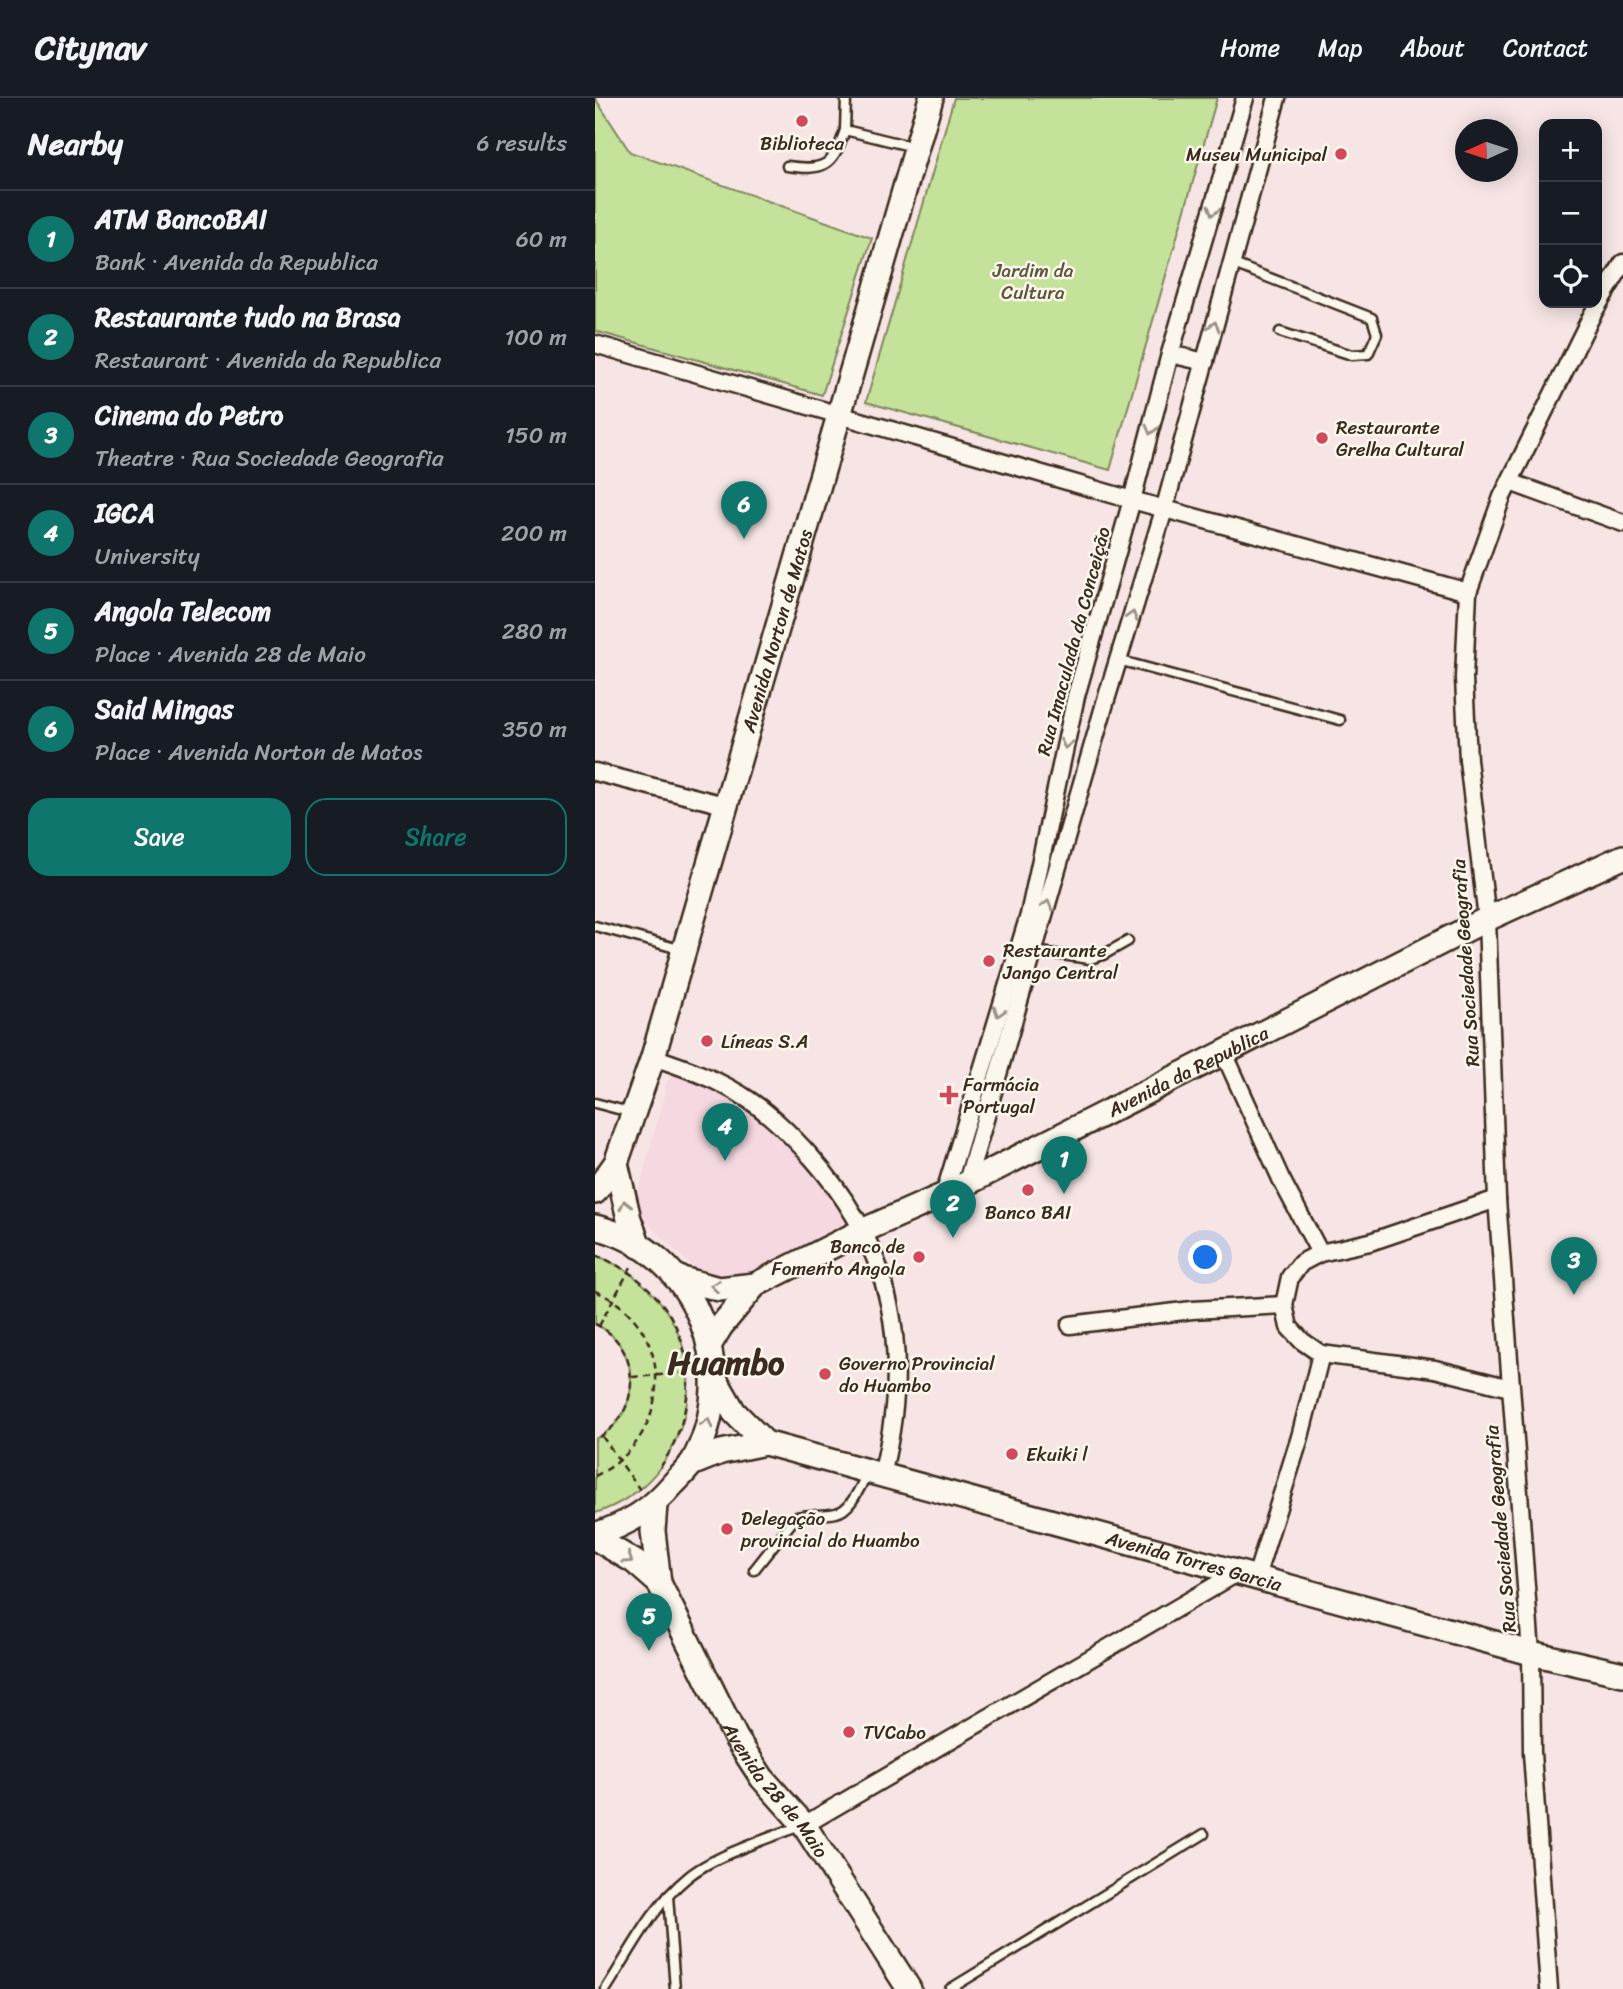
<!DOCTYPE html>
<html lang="en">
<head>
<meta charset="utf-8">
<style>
	body { margin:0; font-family:Sriracha,sans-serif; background:#20242c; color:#f1f3f6 }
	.controls { position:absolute; right:21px; top:21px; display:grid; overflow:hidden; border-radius:14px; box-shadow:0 4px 18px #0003 }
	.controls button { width:63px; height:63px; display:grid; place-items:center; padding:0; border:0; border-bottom:2px solid #363941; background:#171b24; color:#f1f3f6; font:35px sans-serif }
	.compass { position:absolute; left:860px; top:21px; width:63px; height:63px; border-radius:50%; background:#171b24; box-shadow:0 4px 18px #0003; rotate:267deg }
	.you { position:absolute; left:611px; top:1160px; width:24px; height:24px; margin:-18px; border:5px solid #fff; border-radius:50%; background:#1a73e8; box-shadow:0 0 0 10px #1a73e833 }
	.badge { display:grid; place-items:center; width:46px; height:46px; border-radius:50%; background:#0f766e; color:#fff; font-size:23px; font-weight:700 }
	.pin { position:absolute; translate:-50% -58px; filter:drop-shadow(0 2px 4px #0008) }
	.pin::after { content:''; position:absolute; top:37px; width:24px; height:21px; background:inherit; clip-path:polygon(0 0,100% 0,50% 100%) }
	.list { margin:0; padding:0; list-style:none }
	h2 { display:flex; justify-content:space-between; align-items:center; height:91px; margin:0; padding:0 28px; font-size:30px }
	h2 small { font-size:23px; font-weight:400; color:#9ea1a6 }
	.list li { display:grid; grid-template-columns:46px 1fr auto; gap:21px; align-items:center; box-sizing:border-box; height:98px; padding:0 28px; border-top:2px solid #363941 }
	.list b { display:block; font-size:26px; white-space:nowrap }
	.list p { margin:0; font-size:23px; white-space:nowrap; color:#9ea1a6 }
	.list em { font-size:23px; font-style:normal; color:#9ea1a6 }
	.actions { display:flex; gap:14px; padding:21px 28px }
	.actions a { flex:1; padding:16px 0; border:2px solid #0f766e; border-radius:21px; text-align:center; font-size:24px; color:#0f766e }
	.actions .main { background:#0f766e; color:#fff }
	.icon { flex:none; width:38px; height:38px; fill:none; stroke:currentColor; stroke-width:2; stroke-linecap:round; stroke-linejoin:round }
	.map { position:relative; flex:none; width:1028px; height:1891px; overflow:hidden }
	header { display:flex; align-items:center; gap:42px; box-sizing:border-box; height:98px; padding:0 35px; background:#171b24; border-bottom:2px solid #363941 }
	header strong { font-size:33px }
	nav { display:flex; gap:38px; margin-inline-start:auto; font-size:24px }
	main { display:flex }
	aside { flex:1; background:#171b24 }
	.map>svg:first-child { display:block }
	.built { fill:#f5d8e0 }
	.green { fill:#c4e29a; stroke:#80865c; stroke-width:2 }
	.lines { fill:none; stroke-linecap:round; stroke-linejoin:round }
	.lane-casing { stroke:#3b2a1e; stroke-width:13 }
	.street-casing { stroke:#3b2a1e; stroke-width:21 }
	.secondary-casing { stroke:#3b2a1e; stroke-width:28 }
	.path { stroke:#3b2a1e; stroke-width:2.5; stroke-dasharray:7 5; stroke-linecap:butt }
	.lane { stroke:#fbf7ec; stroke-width:8 }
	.street { stroke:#fbf7ec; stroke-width:16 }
	.secondary { stroke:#fbf7ec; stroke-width:23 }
	.oneway { stroke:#9b9085 }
	.poi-dot { fill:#d1495b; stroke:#fbf7ec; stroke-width:2.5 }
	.labels { text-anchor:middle; stroke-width:5; stroke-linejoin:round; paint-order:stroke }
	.poi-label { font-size:19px; fill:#3b2a1e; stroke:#fbf7ec; text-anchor:start }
	.park-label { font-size:19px; fill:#5d583d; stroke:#fbf7ec }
	.street-label { font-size:19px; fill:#3b2a1e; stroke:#fbf7ec }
	.town-label { font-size:33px; font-weight:bold; fill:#3b2a1e; stroke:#fbf7ec }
</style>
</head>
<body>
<header>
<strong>Citynav</strong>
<nav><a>Home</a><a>Map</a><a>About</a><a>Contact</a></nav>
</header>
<main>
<aside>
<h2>Nearby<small>6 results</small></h2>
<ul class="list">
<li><span class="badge">1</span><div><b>ATM BancoBAI</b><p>Bank · Avenida da Republica</p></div><em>60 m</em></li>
<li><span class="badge">2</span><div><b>Restaurante tudo na Brasa</b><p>Restaurant · Avenida da Republica</p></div><em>100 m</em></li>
<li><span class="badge">3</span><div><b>Cinema do Petro</b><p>Theatre · Rua Sociedade Geografia</p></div><em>150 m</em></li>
<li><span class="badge">4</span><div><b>IGCA</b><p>University</p></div><em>200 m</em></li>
<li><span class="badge">5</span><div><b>Angola Telecom</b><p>Place · Avenida 28 de Maio</p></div><em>280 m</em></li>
<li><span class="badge">6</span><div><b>Said Mingas</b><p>Place · Avenida Norton de Matos</p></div><em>350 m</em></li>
</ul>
<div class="actions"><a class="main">Save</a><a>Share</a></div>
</aside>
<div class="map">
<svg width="1028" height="1891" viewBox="0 0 1028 1891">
	<rect width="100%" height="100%" fill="#f7e5e5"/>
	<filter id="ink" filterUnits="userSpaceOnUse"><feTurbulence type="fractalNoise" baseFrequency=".0143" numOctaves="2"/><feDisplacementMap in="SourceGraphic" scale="14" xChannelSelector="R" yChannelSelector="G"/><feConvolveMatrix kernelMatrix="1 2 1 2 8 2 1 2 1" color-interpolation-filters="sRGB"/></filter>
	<g filter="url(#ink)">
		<polygon class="built" points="75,974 100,982 148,1008 189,1041 228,1085 255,1126 137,1182 105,1176 39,1112"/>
		<g class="green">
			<polygon points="0,0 35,54 277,140 227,297 0,233"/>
			<polygon points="359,0 622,0 515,372 271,304"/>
			<path d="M0,1157c87,33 121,129 68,208 -15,23 -41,42 -68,50v-74c48,-22 48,-93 0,-115z"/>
		</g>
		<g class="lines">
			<defs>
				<g id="lane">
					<polyline points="251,0 250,32 319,49"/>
					<path d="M192,68c36,5 46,1 58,-36"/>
					<polyline points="636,165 777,220 782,236 773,256 757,257 685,234"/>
					<polyline points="523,562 745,622"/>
					<polyline points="0,828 88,852"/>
					<polyline points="439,853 495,861 508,857 533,843"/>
					<polyline points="0,1005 38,1015"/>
					<path d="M159,1472l42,-53c13,-3 27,-1 40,-4 15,-3 24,-26 31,-39"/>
					<polyline points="73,1798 80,1891"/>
					<path d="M11,1891c24,-37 47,-84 82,-112 25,-21 81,-39 112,-51"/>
					<polyline points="355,1891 609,1736"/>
				</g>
				<g id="street">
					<polyline points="0,246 537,402 873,494"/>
					<polyline points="575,256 610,264"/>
					<polyline points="915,384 1028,425"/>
					<polyline points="0,674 129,707"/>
					<polyline points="629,955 686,1081 725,1155"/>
					<path d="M58,959c33,11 67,23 96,43 24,16 44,37 63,58 84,95 100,196 70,317"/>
					<polyline points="372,1084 510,605 569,412 682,0"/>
					<polyline points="349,1097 434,817 481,598 537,402 575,256 650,0"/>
					<polyline points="902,1101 775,1144 725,1155 706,1165 695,1179 689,1207 694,1229 707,1243 726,1256 840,1271 915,1290"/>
					<polyline points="475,1227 597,1212 689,1207"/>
					<polyline points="661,1479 705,1339 726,1256"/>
					<polyline points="209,1727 642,1475"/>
					<polyline points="954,1891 937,1655 936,1555 902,1101 892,821 873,662 869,580 873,494 907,399 997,217 1028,165"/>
				</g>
				<g id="secondary">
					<polyline points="21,1065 34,1121 44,1148"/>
					<path id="s1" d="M0,1094l21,-29 37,-106 278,-959"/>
					<path d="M0,1129c103,24 148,147 97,236 -5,7 -12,14 -18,20 -24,28 -44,40 -79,52"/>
					<path id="s2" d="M80,1179l44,12 36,-4 109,-55 80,-35 543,-276 136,-62"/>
					<polyline points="115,1246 126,1228 160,1187"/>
					<polyline points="119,1279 139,1314 170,1345"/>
					<path id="s3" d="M96,1366l30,-12 44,-9 766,210 92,21"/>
					<path id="s4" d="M60,1407l-2,26 6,52 77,155 26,40 42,47 105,164"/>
					<polyline points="0,1440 40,1464 64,1485"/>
				</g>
			</defs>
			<use href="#lane" class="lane-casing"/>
			<use href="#street" class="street-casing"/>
			<use href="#secondary" class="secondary-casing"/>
			<g class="path">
				<path d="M0,1157c93,36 119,131 65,213"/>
				<path d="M0,1193c84,35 79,148 0,185"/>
				<path d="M0,1226c48,22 48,93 0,115"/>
				<polyline points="4,1228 37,1167"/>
				<polyline points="37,1279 93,1275"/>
				<polyline points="7,1338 45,1392"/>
			</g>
			<use href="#lane" class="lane"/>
			<use href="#street" class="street"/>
			<use href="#secondary" class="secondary"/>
		</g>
		<defs><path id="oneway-chevron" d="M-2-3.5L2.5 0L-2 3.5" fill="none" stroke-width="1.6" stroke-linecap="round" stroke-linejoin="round" transform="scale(1.75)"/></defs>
		<g class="oneway">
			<use href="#oneway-chevron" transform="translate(618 113) rotate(106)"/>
			<use href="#oneway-chevron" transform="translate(619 228) rotate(-75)"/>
			<use href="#oneway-chevron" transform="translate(556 332) rotate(105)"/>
			<use href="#oneway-chevron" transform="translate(537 518) rotate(-73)"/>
			<use href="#oneway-chevron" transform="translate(471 646) rotate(102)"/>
			<use href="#oneway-chevron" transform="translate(452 807) rotate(-74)"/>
			<use href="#oneway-chevron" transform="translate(404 914) rotate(107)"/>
			<use href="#oneway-chevron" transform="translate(30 1107) rotate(-103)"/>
			<use href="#oneway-chevron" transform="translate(120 1188) rotate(-173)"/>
			<use href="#oneway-chevron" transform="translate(112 1325) rotate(-74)"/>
			<use href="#oneway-chevron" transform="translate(33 1461) rotate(33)"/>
		</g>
	</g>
	<g class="poi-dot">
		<circle cx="207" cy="23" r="7"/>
		<circle cx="746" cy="56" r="7"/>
		<circle cx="727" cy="340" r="7"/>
		<circle cx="394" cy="863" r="7"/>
		<circle cx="112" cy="943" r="7"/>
		<path d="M350.5 986.5h7v7h7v7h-7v7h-7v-7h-7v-7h7z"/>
		<circle cx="433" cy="1092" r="7"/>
		<circle cx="324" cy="1159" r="7"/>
		<circle cx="230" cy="1276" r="7"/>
		<circle cx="417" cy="1356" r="7"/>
		<circle cx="132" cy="1431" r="7"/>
		<circle cx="254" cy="1634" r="7"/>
	</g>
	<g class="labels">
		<g class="poi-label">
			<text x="207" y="52" text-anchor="middle">Biblioteca</text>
			<text x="732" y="63" text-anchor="end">Museu Municipal</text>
			<text x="741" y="336">Restaurante<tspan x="741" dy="22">Grelha Cultural</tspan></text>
			<text x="408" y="859">Restaurante<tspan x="408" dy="22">Jango Central</tspan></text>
			<text x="126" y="950">Líneas S.A</text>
			<text x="368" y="993">Farmácia<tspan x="368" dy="22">Portugal</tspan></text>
			<text x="433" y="1121" text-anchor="middle">Banco BAI</text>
			<text x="310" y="1155" text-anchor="end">Banco de<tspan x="310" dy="22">Fomento Angola</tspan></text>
			<text x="244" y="1272">Governo Provincial<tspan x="244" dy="22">do Huambo</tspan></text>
			<text x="431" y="1363">Ekuiki l</text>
			<text x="146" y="1427">Delegação<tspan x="146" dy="22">provincial do Huambo</tspan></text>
			<text x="268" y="1641">TVCabo</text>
		</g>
		<g class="park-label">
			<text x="438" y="179">Jardim da<tspan x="438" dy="22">Cultura</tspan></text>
		</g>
		<g class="street-label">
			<text dy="7" stroke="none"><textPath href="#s1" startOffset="592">Avenida Norton de Matos</textPath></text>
			<text transform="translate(478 543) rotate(-75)" y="7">Rua Imaculada da Conceição</text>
			<text transform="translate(870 865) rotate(-94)" y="7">Rua Sociedade Geografia</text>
			<text dy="7" stroke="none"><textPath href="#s2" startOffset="565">Avenida da Republica</textPath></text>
			<text transform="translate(905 1431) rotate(-95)" y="7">Rua Sociedade Geografia</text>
			<text dy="7" stroke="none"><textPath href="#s3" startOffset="522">Avenida Torres Garcia</textPath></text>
			<text dy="7" stroke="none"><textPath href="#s4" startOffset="317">Avenida 28 de Maio</textPath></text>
		</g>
		<g class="town-label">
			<text x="131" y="1276">Huambo</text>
		</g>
	</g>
</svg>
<div class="controls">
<button>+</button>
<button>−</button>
<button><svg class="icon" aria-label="locate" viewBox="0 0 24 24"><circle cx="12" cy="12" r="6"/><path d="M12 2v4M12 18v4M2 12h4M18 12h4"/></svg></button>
</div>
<svg class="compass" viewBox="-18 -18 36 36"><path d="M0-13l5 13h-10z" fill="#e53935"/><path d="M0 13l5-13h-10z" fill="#9ea1a6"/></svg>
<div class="you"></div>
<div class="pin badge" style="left:469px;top:1096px">1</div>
<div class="pin badge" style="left:358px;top:1140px">2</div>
<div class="pin badge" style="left:979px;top:1197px">3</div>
<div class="pin badge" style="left:130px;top:1063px">4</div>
<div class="pin badge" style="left:54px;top:1553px">5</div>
<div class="pin badge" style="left:149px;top:441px">6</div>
</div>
</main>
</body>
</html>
